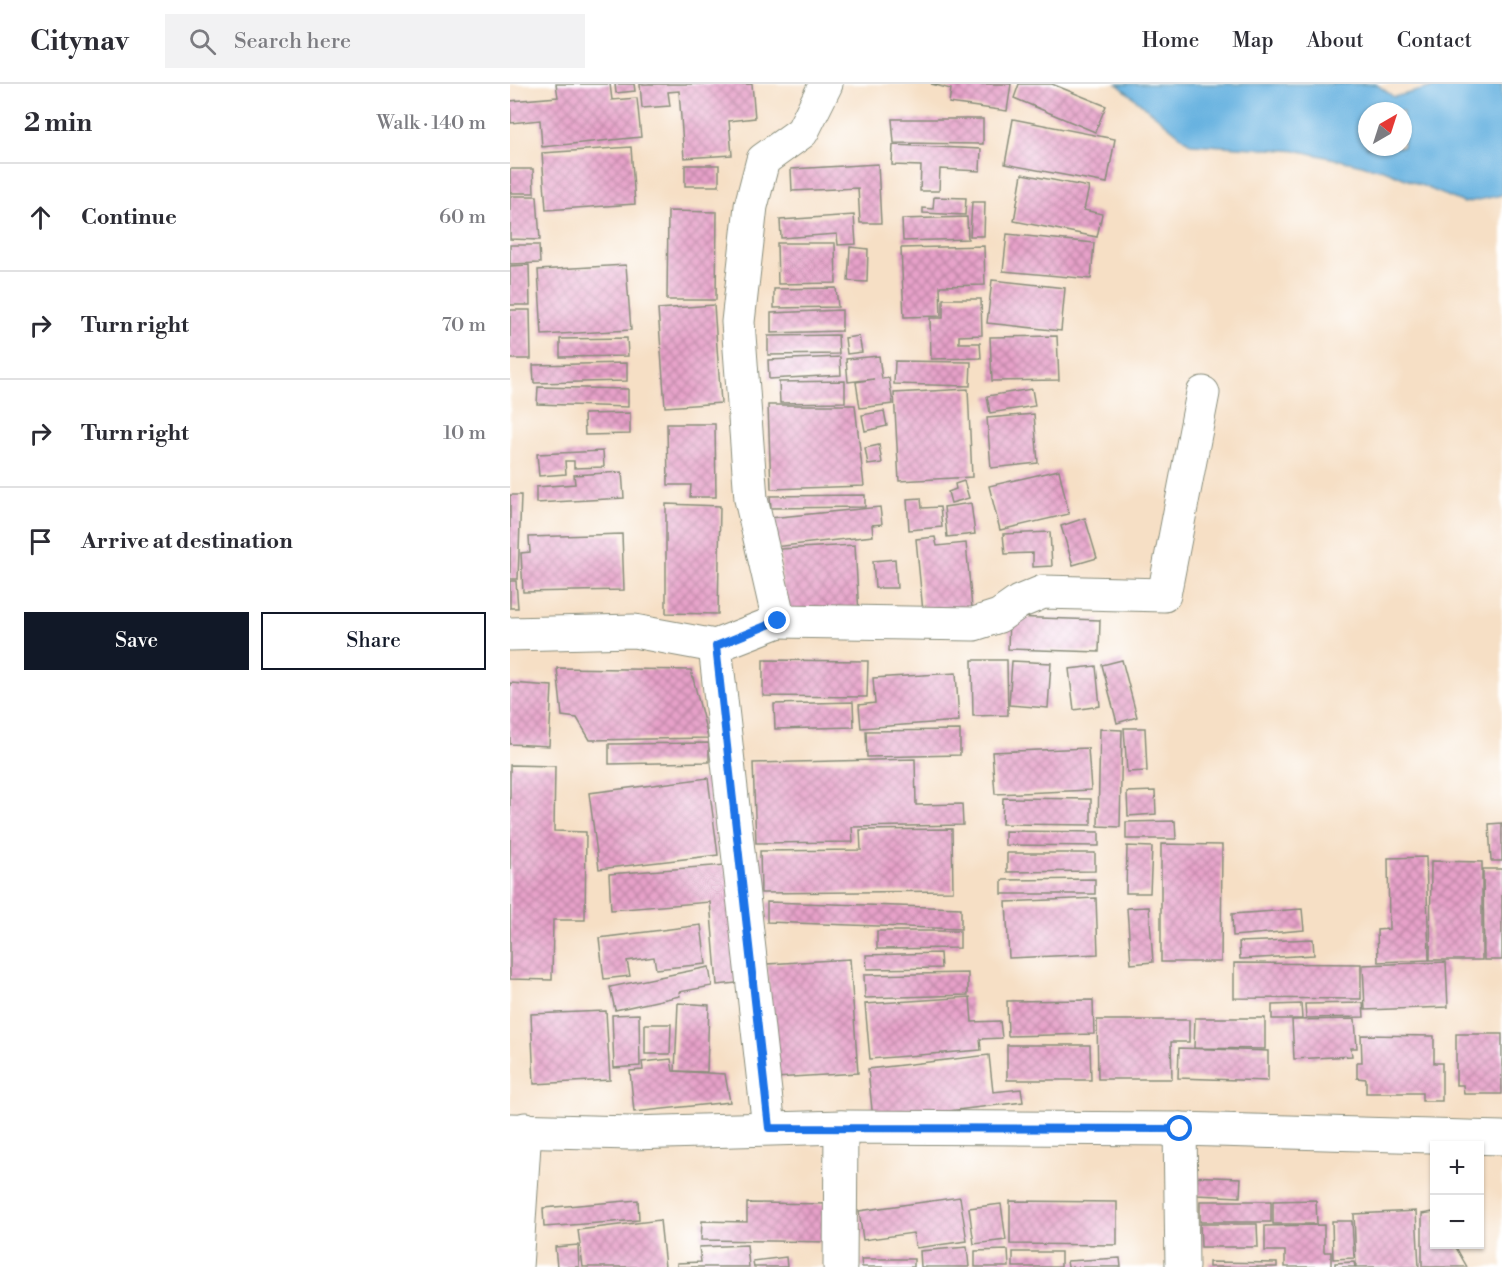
<!DOCTYPE html>
<html lang="en">
<head>
<meta charset="utf-8">
<style>
	body { margin:0; font-family:"Libre Bodoni",serif; background:#f2f2f3; color:#2b2b33 }
	.controls { position:absolute; right:18px; bottom:18px; display:grid; overflow:hidden; border-radius:0px; box-shadow:0 2px 4px #0004 }
	.controls button { width:54px; height:54px; display:grid; place-items:center; padding:0; border:0; border-bottom:2px solid #e1e1e2; background:#fff; color:#2b2b33; font:30px sans-serif }
	.compass { position:absolute; left:848px; top:18px; width:54px; height:54px; border-radius:50%; background:#fff; box-shadow:0 2px 4px #0004; rotate:39deg }
	.stop { position:absolute; width:18px; height:18px; margin:-14px; border:4px solid #1a73e8; border-radius:50%; background:#fff }
	.stop.end { background:#1a73e8; border-color:#fff; box-shadow:0 2px 6px #0008 }
	.list { margin:0; padding:0; list-style:none }
	h2 { display:flex; justify-content:space-between; align-items:center; height:78px; margin:0; padding:0 24px; font-size:26px }
	h2 small { font-size:20px; font-weight:400; color:#7c7c81 }
	.list li { display:grid; grid-template-columns:39px 1fr auto; gap:18px; align-items:center; box-sizing:border-box; height:108px; padding:0 24px; border-top:2px solid #e1e1e2 }
	.list b { display:block; font-size:22px; white-space:nowrap }
	.list em { font-size:20px; font-style:normal; color:#7c7c81 }
	.actions { display:flex; gap:12px; padding:18px 24px }
	.actions a { flex:1; padding:14px 0; border:2px solid #111827; border-radius:0px; text-align:center; font-size:21px; color:#111827 }
	.actions .main { background:#111827; color:#fff }
	.icon { flex:none; width:33px; height:33px; fill:none; stroke:currentColor; stroke-width:2; stroke-linecap:round; stroke-linejoin:round }
	.map { position:relative; flex:none; width:992px; height:1183px; overflow:hidden }
	header { display:flex; align-items:center; gap:36px; box-sizing:border-box; height:84px; padding:0 30px; background:#fff; border-bottom:2px solid #e1e1e2 }
	header strong { font-size:28px }
	nav { display:flex; gap:33px; margin-inline-start:auto; font-size:21px }
	.search { width:420px; height:54px; background:#f2f2f3; display:flex; align-items:center; gap:15px; box-sizing:border-box; padding:0 21px; border-radius:0px; color:#7c7c81; font-size:22px }
	main { display:flex }
	aside { flex:1; background:#fff }
	.map>svg:first-child { display:block }
	.water { fill:#67b2e0; stroke:#43788a; stroke-width:1.5; fill-rule:evenodd }
	.building { fill:url(#building-cross-hatch) }
	.lines { fill:none; stroke-linecap:round; stroke-linejoin:round }
	.street-casing { stroke:#8a8e7c; stroke-width:35 }
	.street { stroke:#fff; stroke-width:33 }
	.route { stroke:#1a73e8; stroke-width:8 }
</style>
</head>
<body>
<header>
<strong>Citynav</strong>
<div class="search"><svg class="icon" aria-label="search" viewBox="0 0 24 24"><circle cx="10" cy="10" r="6"/><path d="M15 15l6 6"/></svg>Search here</div>
<nav><a>Home</a><a>Map</a><a>About</a><a>Contact</a></nav>
</header>
<main>
<aside>
<h2>2 min<small>Walk · 140 m</small></h2>
<ul class="list">
<li><svg class="icon" aria-label="ahead" viewBox="0 0 24 24"><path d="M12 20V5M6 11l6-6 6 6"/></svg><div><b>Continue</b></div><em>60 m</em></li>
<li><svg class="icon" aria-label="right" viewBox="0 0 24 24"><path d="M7 20v-9h11M14 6l5 5-5 5"/></svg><div><b>Turn right</b></div><em>70 m</em></li>
<li><svg class="icon" aria-label="right" viewBox="0 0 24 24"><path d="M7 20v-9h11M14 6l5 5-5 5"/></svg><div><b>Turn right</b></div><em>10 m</em></li>
<li><svg class="icon" aria-label="arrive" viewBox="0 0 24 24"><path d="M6 21V4h12l-3 4 3 4H6"/></svg><div><b>Arrive at destination</b></div></li>
</ul>
<div class="actions"><a class="main">Save</a><a>Share</a></div>
</aside>
<div class="map">
<svg width="992" height="1183" viewBox="0 0 992 1183">
	<defs>
		<pattern id="building-cross-hatch" width="8" height="8" patternUnits="userSpaceOnUse" patternTransform="scale(1.5)"><rect width="8" height="8" fill="#e7a1c9"/><path d="M0 0l8 8M0 8l8-8" fill="none" stroke="#bb84a4"/></pattern>
	</defs>
	<rect width="100%" height="100%" fill="#fff"/>
	<filter id="ink" filterUnits="userSpaceOnUse"><feTurbulence type="fractalNoise" baseFrequency=".0167" numOctaves="2"/><feDisplacementMap in="SourceGraphic" scale="12" xChannelSelector="R" yChannelSelector="G"/><feConvolveMatrix kernelMatrix="1 2 1 2 8 2 1 2 1" color-interpolation-filters="sRGB"/></filter>
	<filter id="wash" filterUnits="userSpaceOnUse"><feTurbulence type="fractalNoise" baseFrequency=".008" numOctaves="4" result="noise"/><feDisplacementMap in="SourceGraphic" scale="24" xChannelSelector="R" yChannelSelector="G"/><feGaussianBlur stdDeviation="1.35" result="paint"/><feColorMatrix in="noise" values="0 0 0 0 0 0 0 0 0 0 0 0 0 0 0 0 0 1.4 0 .05"/><feComposite in="paint" operator="in"/></filter>
	<g filter="url(#wash)">
		<rect width="100%" height="100%" fill="#f6dfc5"/>
		<path class="water" d="M607,0h259l18,13 51,-13h57v111l-38,8 -80,-33 -84,-19 -109,-7zM857,27h36v36h-36z"/>
		<g id="blocks">
			<g class="building">
				<polygon points="46,0 100,0 102,16 127,14 131,53 32,63 30,36 1,39 0,17 48,13"/>
				<polygon points="105,0 124,0 125,7 106,9"/>
				<polygon points="130,0 242,0 245,34 219,37 222,71 174,74 169,7 158,8 160,22 132,24"/>
				<polygon points="421,0 501,0 497,27 439,19 441,5"/>
				<polygon points="509,0 542,0 596,22 585,48 504,14"/>
				<polygon points="382,35 473,35 473,60 384,59"/>
				<polygon points="503,35 605,55 597,99 495,80"/>
				<polygon points="383,61 471,65 470,87 430,85 429,107 410,107 411,82 382,81"/>
				<polygon points="121,63 125,120 36,126 32,69"/>
				<polygon points="368,80 371,139 350,139 348,104 282,107 281,85"/>
				<rect x="175" y="81" width="34" height="21"/>
				<polygon points="0,85 23,85 24,109 0,109"/>
				<polygon points="512,90 579,103 574,126 592,130 587,153 504,137"/>
				<polygon points="0,112 27,112 30,156 0,155"/>
				<polygon points="424,113 456,114 455,131 413,129 413,124 423,125"/>
				<polygon points="462,118 475,118 474,152 460,152"/>
				<polygon points="158,127 207,128 206,216 157,216"/>
				<polygon points="344,131 346,160 328,161 327,150 271,154 270,136"/>
				<polygon points="457,133 458,155 393,157 392,135"/>
				<polygon points="497,150 584,159 581,195 493,187"/>
				<polygon points="267,159 325,159 326,199 268,200"/>
				<polygon points="0,161 29,161 30,179 0,180"/>
				<polygon points="474,162 475,201 430,202 431,232 394,233 391,164"/>
				<polygon points="340,163 358,165 357,198 338,197"/>
				<polygon points="19,181 20,221 0,221 0,182"/>
				<polygon points="116,181 121,246 32,251 28,186"/>
				<polygon points="482,196 555,204 551,247 477,239"/>
				<polygon points="326,204 328,223 264,224 264,205"/>
				<polygon points="433,215 471,215 472,251 449,252 449,259 470,259 471,274 421,275 420,234 433,234"/>
				<polygon points="204,221 211,319 155,323 148,225"/>
				<polygon points="0,226 20,226 21,275 0,275"/>
				<polygon points="332,226 332,247 261,249 261,229"/>
				<polygon points="328,251 329,270 258,271 258,252"/>
				<polygon points="349,252 352,268 337,270 335,254"/>
				<polygon points="547,252 549,296 482,297 480,253"/>
				<polygon points="117,254 118,272 50,273 50,255"/>
				<polygon points="369,272 372,295 379,294 383,320 350,324 346,298 364,295 338,298 336,275"/>
				<polygon points="330,273 331,291 259,295 258,276"/>
				<polygon points="385,277 461,278 460,302 384,300"/>
				<polygon points="117,279 117,297 24,299 23,281"/>
				<polygon points="335,297 335,318 270,319 269,298"/>
				<polygon points="28,303 118,305 118,323 27,320"/>
				<polygon points="458,305 462,393 389,397 384,309"/>
				<polygon points="522,305 525,322 480,329 477,312"/>
				<polygon points="258,321 345,321 354,402 261,405"/>
				<polygon points="374,327 377,342 355,347 352,331"/>
				<polygon points="120,329 120,350 75,351 74,330"/>
				<polygon points="524,330 528,379 481,384 477,334"/>
				<polygon points="157,340 205,340 206,413 180,413 181,401 158,401"/>
				<polygon points="369,361 372,379 358,381 355,364"/>
				<polygon points="93,367 94,383 64,384 64,377 55,377 56,390 29,392 27,370"/>
				<polygon points="549,386 559,430 490,446 479,402"/>
				<polygon points="112,388 114,414 26,419 26,403 65,400 64,391"/>
				<polygon points="454,397 459,414 441,419 438,408 446,405 445,400"/>
				<polygon points="0,411 11,411 8,495 0,495"/>
				<polygon points="355,411 355,423 261,424 260,412"/>
				<polygon points="411,414 412,424 430,423 432,443 399,446 397,415"/>
				<polygon points="461,419 465,450 437,453 434,423"/>
				<polygon points="156,420 210,422 208,530 156,529"/>
				<polygon points="370,423 372,440 362,441 363,452 264,463 260,434"/>
				<polygon points="575,434 587,474 563,481 551,442"/>
				<polygon points="540,448 542,482 523,483 523,469 495,470 493,450"/>
				<polygon points="112,450 114,506 13,508 11,469 20,468 19,453"/>
				<polygon points="425,453 427,462 456,459 462,524 413,528 406,455"/>
				<polygon points="345,461 349,530 273,533 270,465"/>
				<polygon points="385,475 387,504 365,504 363,477"/>
				<polygon points="0,497 6,497 8,524 0,524"/>
				<polygon points="499,533 590,536 589,568 498,565"/>
				<polygon points="253,576 358,577 357,613 253,612"/>
				<polygon points="462,576 497,576 498,631 463,632"/>
				<polygon points="612,576 627,633 607,639 592,581"/>
				<polygon points="502,577 541,579 538,624 499,621"/>
				<polygon points="586,582 590,622 564,626 559,585"/>
				<polygon points="47,584 181,586 198,654 80,656 67,634 52,632"/>
				<polygon points="446,589 449,637 351,644 349,621 365,619 363,594"/>
				<polygon points="0,599 42,602 39,662 0,660"/>
				<polygon points="343,618 344,643 265,645 264,620"/>
				<polygon points="614,644 635,644 637,687 617,688"/>
				<polygon points="590,645 612,646 610,743 588,742"/>
				<polygon points="450,646 450,671 357,673 356,647"/>
				<polygon points="199,659 199,678 99,680 99,660"/>
				<polygon points="578,664 581,706 485,710 482,668"/>
				<polygon points="405,675 406,721 452,720 453,741 342,743 343,758 246,759 243,679"/>
				<polygon points="0,681 45,682 44,747 76,748 75,836 43,836 42,896 0,895"/>
				<polygon points="198,694 208,771 89,785 79,709"/>
				<polygon points="645,707 646,730 618,732 617,708"/>
				<polygon points="493,714 581,715 581,741 492,740"/>
				<polygon points="665,737 666,755 616,755 616,738"/>
				<polygon points="992,739 992,777 981,777 979,740"/>
				<polygon points="442,745 443,807 251,809 250,767 351,766 350,746"/>
				<polygon points="495,747 589,748 589,762 495,761"/>
				<polygon points="651,760 712,761 711,878 651,878"/>
				<polygon points="617,762 642,763 640,809 616,809"/>
				<polygon points="497,769 585,769 585,787 497,788"/>
				<polygon points="916,773 919,876 868,878 867,846 879,845 878,774"/>
				<polygon points="921,777 972,778 972,876 920,876"/>
				<polygon points="216,781 236,898 207,901 200,818 101,826 99,790"/>
				<polygon points="973,785 992,785 992,876 974,876"/>
				<polygon points="585,795 585,810 492,810 492,796"/>
				<polygon points="586,814 588,870 499,874 496,818"/>
				<polygon points="257,818 451,824 451,845 257,838"/>
				<polygon points="639,823 643,878 621,880 617,824"/>
				<polygon points="792,825 794,846 723,852 722,830"/>
				<polygon points="191,841 196,880 146,885 144,873 117,877 120,892 94,895 89,854"/>
				<polygon points="367,847 450,847 450,864 367,865"/>
				<polygon points="803,855 804,871 730,875 729,858"/>
				<polygon points="430,869 431,884 357,885 356,871"/>
				<polygon points="340,875 348,989 265,994 257,880"/>
				<polygon points="936,878 938,923 855,926 853,881"/>
				<polygon points="724,879 851,880 851,915 724,914"/>
				<polygon points="199,883 202,902 169,908 170,912 105,926 100,903"/>
				<polygon points="458,889 458,911 355,914 354,891"/>
				<polygon points="460,913 462,938 490,937 492,954 470,955 471,966 360,975 355,920"/>
				<polygon points="583,916 584,950 498,952 497,917"/>
				<polygon points="168,919 199,921 197,988 165,987"/>
				<polygon points="853,919 854,933 796,934 795,920"/>
				<polygon points="791,920 792,935 762,935 762,921"/>
				<polygon points="96,927 100,996 24,1000 21,930"/>
				<polygon points="129,930 130,982 104,984 102,931"/>
				<polygon points="685,934 755,934 755,965 684,964"/>
				<polygon points="845,935 847,964 841,964 842,972 784,975 782,936"/>
				<polygon points="587,936 679,936 679,958 661,958 662,995 588,995"/>
				<polygon points="135,940 161,940 160,970 135,970"/>
				<polygon points="946,950 992,950 992,1010 954,1010 953,1001 946,1001"/>
				<polygon points="851,951 924,952 924,979 932,979 932,1017 912,1017 912,1009 856,1009 856,995 847,994 847,978 852,978"/>
				<polygon points="497,961 580,961 581,996 497,996"/>
				<polygon points="669,964 758,967 758,997 668,994"/>
				<polygon points="479,971 483,1008 511,1005 513,1018 363,1036 358,985"/>
				<polygon points="161,975 163,987 215,990 220,1018 124,1028 120,987 133,986 132,978"/>
				<polygon points="675,1092 731,1094 730,1113 686,1111"/>
				<polygon points="450,1113 457,1157 406,1164 403,1149 353,1156 349,1127"/>
				<polygon points="128,1116 129,1136 34,1143 33,1124"/>
				<polygon points="806,1116 807,1140 763,1140 763,1117"/>
				<polygon points="500,1117 607,1118 607,1161 500,1160"/>
				<rect x="690" y="1117" width="71" height="21"/>
				<polygon points="237,1119 321,1120 321,1158 191,1156 192,1137 237,1138"/>
				<polygon points="491,1120 496,1156 464,1160 459,1124"/>
				<polygon points="906,1127 909,1183 846,1183 844,1130"/>
				<polygon points="924,1128 924,1160 944,1160 957,1183 912,1183 912,1130"/>
				<polygon points="150,1136 155,1183 73,1183 68,1146"/>
				<polygon points="822,1137 842,1137 844,1174 823,1175"/>
				<polygon points="690,1140 747,1140 748,1163 691,1163"/>
				<polygon points="814,1141 814,1168 821,1168 821,1183 775,1183 775,1167 755,1167 755,1142"/>
				<polygon points="68,1161 69,1183 47,1183 45,1163"/>
				<polygon points="237,1161 239,1183 167,1183 167,1179 191,1178 189,1163"/>
				<polygon points="457,1163 459,1183 411,1183 410,1167"/>
				<polygon points="498,1166 499,1183 465,1183 465,1167"/>
				<rect x="503" y="1168" width="48" height="15"/>
				<polygon points="276,1173 277,1183 244,1183 243,1177"/>
				<polygon points="610,1174 611,1183 558,1183 557,1177"/>
				<polygon points="351,1175 404,1175 404,1183 352,1183"/>
				<polygon points="699,1178 767,1179 767,1183 699,1183"/>
				<polygon points="844,1178 845,1183 825,1183 825,1179"/>
			</g>
		</g>
	</g>
	<g filter="url(#ink)">
		<use href="#blocks" fill-opacity="0" stroke="#8a8e7c" stroke-width="1.5"/>
		<g class="lines">
			<defs>
				<g id="street">
					<polyline points="269,537 464,540 489,532 509,518 533,508 654,511 693,309"/>
					<polyline points="0,550 124,547 205,562"/>
					<polyline points="259,1044 205,562 269,537 241,415 228,238 241,122 253,76 292,48 316,0"/>
					<polyline points="670,1045 672,1183"/>
					<polyline points="0,1046 121,1049 331,1043 670,1045 992,1054"/>
					<polyline points="6,1183 15,1045"/>
					<polyline points="330,1183 331,1043"/>
				</g>
			</defs>
			<use href="#street" class="street-casing"/>
			<use href="#street" class="street"/>
		</g>
	</g>
	<g class="lines" filter="url(#ink)">
		<polyline class="route" points="268,537 206,562 259,1044 670,1045"/>
	</g>
</svg>
<div class="controls">
<button>+</button>
<button>−</button>
</div>
<svg class="compass" viewBox="-18 -18 36 36"><path d="M0-13l5 13h-10z" fill="#e53935"/><path d="M0 13l5-13h-10z" fill="#7c7c81"/></svg>
<div class="stop" style="left:670px;top:1045px"></div>
<div class="stop end" style="left:268px;top:537px"></div>
</div>
</main>
</body>
</html>
